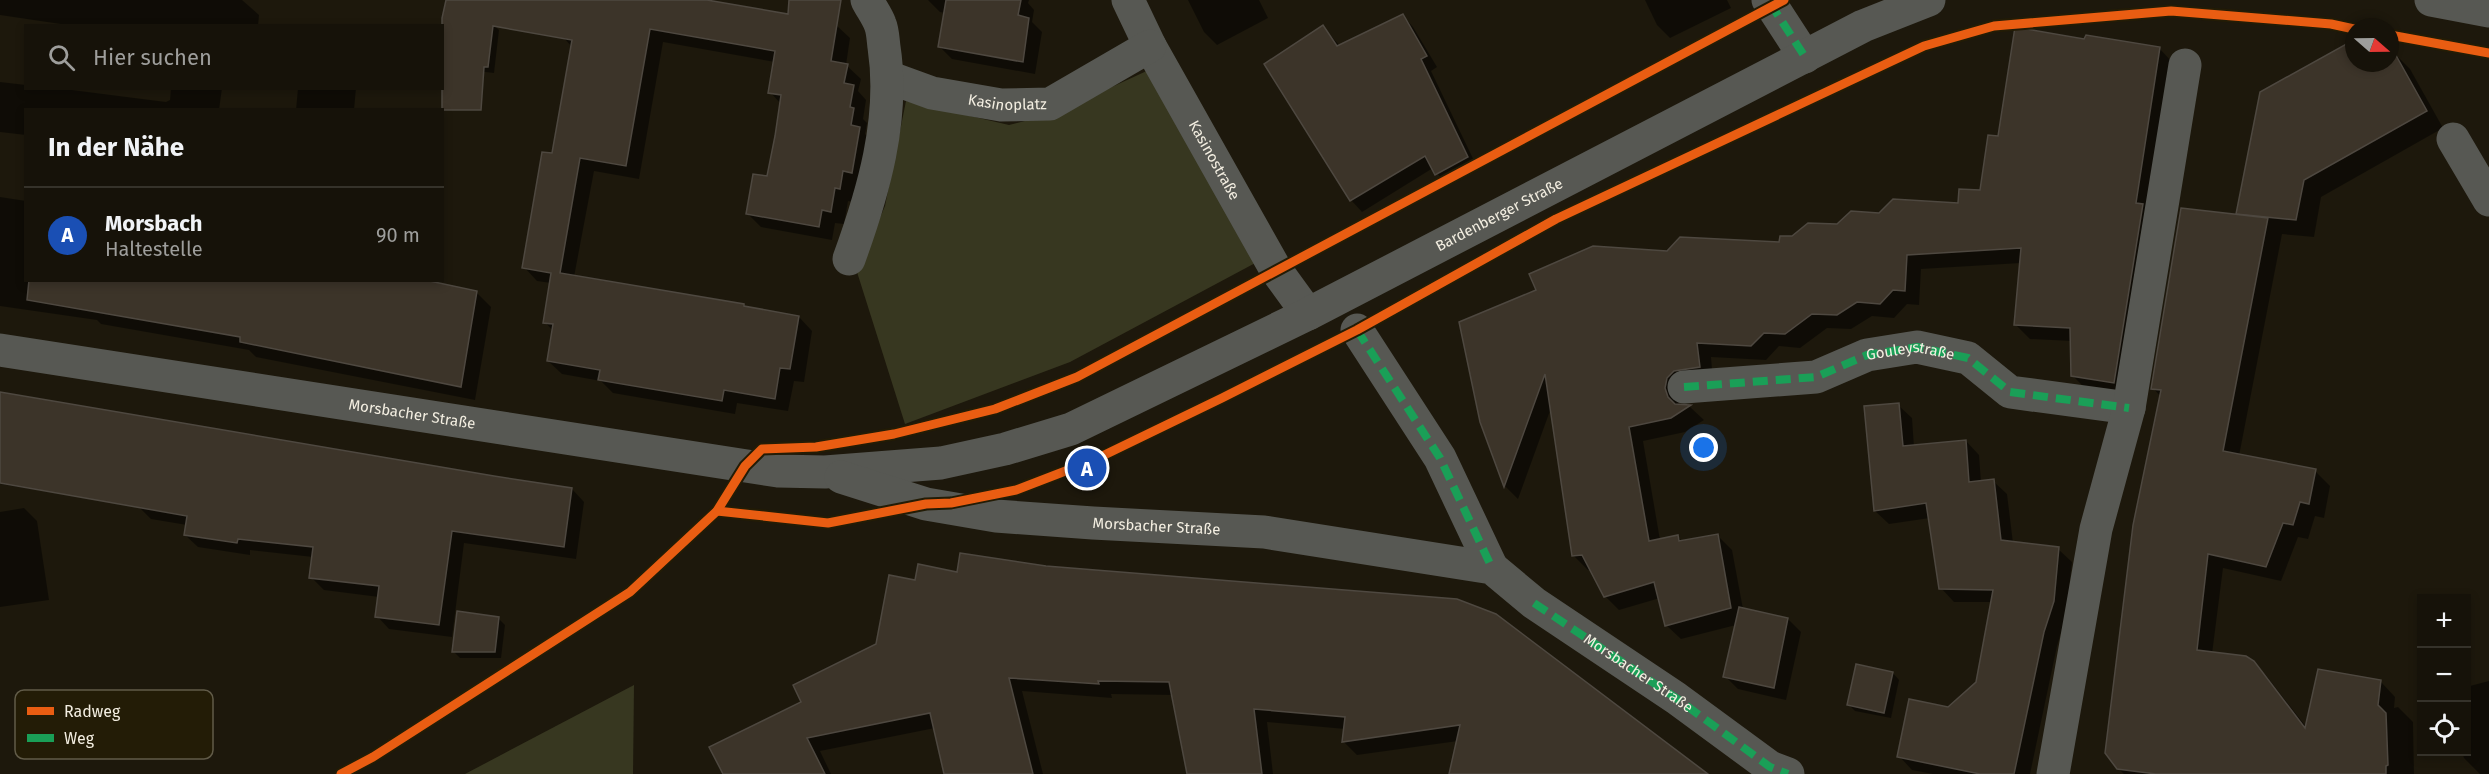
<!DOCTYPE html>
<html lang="de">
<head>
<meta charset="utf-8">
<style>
	body { margin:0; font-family:"Fira Sans",sans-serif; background:#1f1b12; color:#f1f3f6 }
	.controls { position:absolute; right:18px; bottom:18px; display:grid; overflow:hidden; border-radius:0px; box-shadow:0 3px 9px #0003 }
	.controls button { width:54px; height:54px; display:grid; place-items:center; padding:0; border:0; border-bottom:2px solid #35322a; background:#161209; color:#f1f3f6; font:30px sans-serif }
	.compass { position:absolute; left:2345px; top:18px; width:54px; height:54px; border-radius:50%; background:#161209; box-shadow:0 3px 9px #0003; rotate:110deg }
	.you { position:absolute; left:1704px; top:448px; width:21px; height:21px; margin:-15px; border:4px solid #fff; border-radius:50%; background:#1a73e8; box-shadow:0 0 0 9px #1a73e833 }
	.badge { display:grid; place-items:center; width:39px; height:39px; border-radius:50%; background:#a8a396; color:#fff; font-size:20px; font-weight:700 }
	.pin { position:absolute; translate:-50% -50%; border:3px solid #fff; box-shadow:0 2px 6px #0006 }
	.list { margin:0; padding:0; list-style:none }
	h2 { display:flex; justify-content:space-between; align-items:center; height:78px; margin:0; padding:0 24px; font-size:26px }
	h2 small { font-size:20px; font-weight:400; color:#9e9e9c }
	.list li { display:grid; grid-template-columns:39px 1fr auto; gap:18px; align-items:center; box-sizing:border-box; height:96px; padding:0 24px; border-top:2px solid #35322a }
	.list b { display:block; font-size:22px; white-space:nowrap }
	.list p { margin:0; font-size:20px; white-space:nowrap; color:#9e9e9c }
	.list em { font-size:20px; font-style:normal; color:#9e9e9c }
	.icon { flex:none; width:33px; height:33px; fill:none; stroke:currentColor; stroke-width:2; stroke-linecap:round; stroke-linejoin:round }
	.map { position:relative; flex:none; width:2489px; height:774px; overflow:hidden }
	.search { position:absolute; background:#161209; box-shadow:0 3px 9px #0003; left:24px; top:24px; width:420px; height:66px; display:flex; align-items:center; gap:15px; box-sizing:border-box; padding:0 21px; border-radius:0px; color:#9e9e9c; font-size:22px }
	.panel { position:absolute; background:#161209; box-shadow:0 3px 9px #0003; left:24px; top:108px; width:420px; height:174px; border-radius:0px }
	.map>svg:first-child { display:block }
	.green { fill:#373720 }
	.shadow { fill:#0007 }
	.building { fill:#3c3429; stroke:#4e4840; stroke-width:1.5 }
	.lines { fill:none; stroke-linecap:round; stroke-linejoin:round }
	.minor { stroke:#575853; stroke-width:33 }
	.quiet { stroke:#1a9f57; stroke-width:8; stroke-dasharray:15 8; stroke-linecap:butt }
	.cycleway-casing { stroke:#231c06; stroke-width:13 }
	.cycleway { stroke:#e95d12; stroke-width:9 }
	.labels { text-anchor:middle; stroke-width:6; stroke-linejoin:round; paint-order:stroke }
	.street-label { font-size:15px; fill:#f3eee1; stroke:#231c06 }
	.key { fill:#231c06; stroke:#615b48; stroke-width:1.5 }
	.key-label { font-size:16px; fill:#f3eee1 }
</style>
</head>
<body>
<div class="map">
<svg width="2489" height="774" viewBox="0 0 2489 774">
	<rect width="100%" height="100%" fill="#1d180c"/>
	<g class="green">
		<polygon points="1151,69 1259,261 1070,362 905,424 857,272 885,206 906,101 1009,125 1053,114"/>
		<polygon points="634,685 633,774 465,774"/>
	</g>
	<g class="shadow">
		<polygon points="0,0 242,0 259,15 258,26 74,26 0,15"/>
		<polygon points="569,0 697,0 836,25 850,38 846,65 861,79 858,91 866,100 863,119 867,123 865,134 873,142 853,202 848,201 844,224 835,223 832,240 761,227 748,214 769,178 781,104 770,92 775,62 663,42 639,179 594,171 574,277 743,305 746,308 799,317 812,331 804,382 794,381 788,411 737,403 735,414 613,393 601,381 562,374 548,361 553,331 545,322 551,283 537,281 524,267 553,155 572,47 563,37"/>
		<polygon points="928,0 1029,0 1028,3 1034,10 1032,22 1042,32 1035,74 952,59 939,46 945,13 940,12"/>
		<polygon points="1188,0 1259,0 1268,18 1217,45 1204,32"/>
		<polygon points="1645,0 1727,0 1731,8 1670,38 1657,25"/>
		<polygon points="1402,15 1413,27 1437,67 1431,71 1478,169 1447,185 1433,168 1362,212 1351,200 1266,64 1323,27 1340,46"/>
		<polygon points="493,24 499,30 494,73 443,67"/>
		<polygon points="2085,40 2159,48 2173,63 2128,397 2087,390 2072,375 2072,341 2030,339 2015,324 2021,263 1921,269 1919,305 1907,304 1894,318 1872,316 1851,329 1827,328 1800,348 1779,346 1766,360 1711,357 1713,381 1681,393 1679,403 1680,406 1690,407 1704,420 1685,432 1643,441 1660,540 1678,537 1683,542 1718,536 1732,550 1743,609 1788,619 1801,632 1786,700 1738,689 1725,676 1736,625 1681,639 1666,625 1660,598 1619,610 1605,596 1591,569 1588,570 1574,556 1551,408 1518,499 1505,486 1482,422 1668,252 1780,244 1792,238 1880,214 1959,205 1981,192 1999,138"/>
		<polygon points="2354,45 2354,63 2390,63 2390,51 2392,51 2410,69 2443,128 2321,197 2314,237 2282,234 2239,456 2315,471 2330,486 2324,518 2315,516 2308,539 2298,537 2281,581 2223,568 2212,654 2253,662 2268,678 2307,728 2381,682 2395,697 2394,708 2398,707 2413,722 2414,774 2124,774 2118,768 2161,397 2153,388 2241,217 2238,214"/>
		<polygon points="0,82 26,85 26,88 56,88 166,102 170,100 171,88 222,88 219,110 26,110 26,135 0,132"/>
		<polygon points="298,88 356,88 354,110 296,110"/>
		<polygon points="0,197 26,201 26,280 418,280 477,293 491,307 475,400 256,357 249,350 101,324 97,320 0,306"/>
		<polygon points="0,394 493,478 572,489 584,502 576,559 464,543 452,637 389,629 377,616 379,597 324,590 311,577 313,557 250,550 250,555 198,547 185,535 187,525 151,519 138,506 0,484"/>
		<polygon points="1898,405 1912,418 1914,447 1966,441 1979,455 1981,482 1993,481 2007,494 2013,543 2058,549 2072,562 2066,615 2057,646 2030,774 1933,774 1912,770 1899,756 1977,683 1992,602 1954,602 1941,588 1930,518 1889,524 1875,511"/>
		<polygon points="24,508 37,521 49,600 0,607 0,512"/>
		<polygon points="890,577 1694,765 1709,774 1451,774 1458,741 1357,755 1344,742 1345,729 1267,722 1273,774 1189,774 1173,695 1111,694 1112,698 1022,691 1043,774 946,774 935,728 820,751 831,774 724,774 803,702 877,645"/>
		<polygon points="498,618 505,625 501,658 460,658 453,651"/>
		<polygon points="1893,673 1899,680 1891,718 1855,711 1848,704"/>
		<polygon points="2489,681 2489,774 2480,774 2464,758 2462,752 2466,752 2466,687"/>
	</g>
	<g class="building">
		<polygon points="446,0 707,0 788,14 789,0 841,0 831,61 848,64 844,83 854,85 850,107 854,108 851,125 860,127 852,173 843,171 840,189 835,188 831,212 822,210 819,227 746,214 753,174 767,176 775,136 781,95 768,93 775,51 650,29 626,166 580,158 560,273 744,304 744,306 799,316 790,369 780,368 775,399 724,390 722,401 598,380 600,370 547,361 553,324 543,323 551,273 522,268 542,152 552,153 572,40 493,26 488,67 484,67 481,110 442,110 442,18"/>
		<polygon points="946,0 1021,0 1018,15 1029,18 1023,62 938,47"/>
		<polygon points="1403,14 1427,56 1421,59 1468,157 1435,175 1425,156 1350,201 1264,64 1323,25 1337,46"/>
		<polygon points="2015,27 2084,39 2086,35 2160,47 2136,203 2143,204 2114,383 2071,376 2070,328 2014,325 2021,248 1907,255 1905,291 1893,290 1880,304 1857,302 1837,315 1812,314 1785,334 1764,333 1751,346 1697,343 1700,367 1674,371 1667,378 1665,388 1668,397 1675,404 1691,405 1671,418 1629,427 1649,541 1678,535 1679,541 1718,534 1731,608 1665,626 1654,582 1604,597 1582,555 1572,556 1545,374 1504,487 1480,422 1459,322 1536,290 1529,274 1593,246 1667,251 1680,237 1779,242 1780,236 1792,236 1808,223 1837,224 1851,211 1879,213 1893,199 1958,203 1959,189 1980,190 1988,135 1998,136"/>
		<polygon points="2350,42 2354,43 2354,63 2390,63 2390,49 2393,50 2427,111 2304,180 2296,220 2236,214 2260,92"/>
		<polygon points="2181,208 2268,218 2223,451 2316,469 2309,504 2300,502 2293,525 2283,523 2266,567 2208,554 2197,650 2246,656 2254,661 2305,728 2318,669 2381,680 2378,705 2386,713 2388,765 2386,766 2386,774 2156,774 2117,769 2105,753 2133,525 2161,390 2151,389"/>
		<polygon points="29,280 425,280 477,291 461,387 240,342 240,337 27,300"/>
		<polygon points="0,392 494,476 572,488 564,547 452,531 439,625 375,617 379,586 309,578 313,547 238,539 237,543 184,535 187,516 0,483"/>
		<polygon points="1899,403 1903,446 1966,440 1969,482 1994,479 2001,540 2059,547 2054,601 2044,632 2014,774 1980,774 1897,757 1909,699 1948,707 1976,682 1993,590 1939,589 1926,503 1874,511 1864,406"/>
		<polygon points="960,553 1046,566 1457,599 1496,614 1708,774 1449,774 1460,725 1342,742 1345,717 1254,709 1262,774 1187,774 1169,682 1098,681 1099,684 1009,678 1033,774 944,774 930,713 807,738 825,774 723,774 709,747 801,702 793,685 876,644 889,575 915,580 918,564 957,572"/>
		<polygon points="1739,607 1788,618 1774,688 1723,677"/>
		<polygon points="457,611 499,617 495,652 452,652"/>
		<polygon points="1856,664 1893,672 1884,713 1847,705"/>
	</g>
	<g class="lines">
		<g class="minor">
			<path id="s1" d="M1128,0l22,46 126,224 32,44"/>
			<polyline points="1768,0 1805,57"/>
			<polyline points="2431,0 2489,11"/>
			<path id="s2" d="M888,77l44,16 69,12 49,-1 100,-58"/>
			<polyline points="2453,139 2489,200"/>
			<path d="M849,259c24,-66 46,-140 35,-212 -1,-7 -1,-16 -4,-23 -3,-8 -9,-16 -13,-24"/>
			<polyline points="1357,330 1440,458 1492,568"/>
			<path id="s3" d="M0,350l778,121 47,1 116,-9 64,-14 66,-20 237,-115 555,-288 66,-26"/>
			<path id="s4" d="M1684,387l132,-10 51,-22 50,-8 51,11 42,34 119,16"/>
			<path id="s5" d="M841,477l85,27 70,12 97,7 171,9 228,36 42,35 142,95 94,69 18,7"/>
			<polyline points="2053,774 2096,529 2129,408 2185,65"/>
		</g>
		<g class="quiet">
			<polyline points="1770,3 1805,57"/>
			<polyline points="1357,330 1440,458 1492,568"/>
			<polyline points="1684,387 1816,377 1867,355 1917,347 1968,358 2010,392 2129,408"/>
			<polyline points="1534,603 1676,698 1770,767 1788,774"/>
		</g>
		<defs>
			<g id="cycleway">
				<polyline points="2390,35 2489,53"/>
				<polyline points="717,511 828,523 926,504 951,503 1016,490 1094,460 1222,398 1357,330 1556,219 1924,46 1994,26 2171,11 2331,24 2354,29"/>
				<polyline points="341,774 373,757 630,592 717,511 745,466 762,449 816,447 894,434 995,409 1077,377 1784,0"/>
			</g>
		</defs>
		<use href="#cycleway" class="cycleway-casing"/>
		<use href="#cycleway" class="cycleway"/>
	</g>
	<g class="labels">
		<g class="street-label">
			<text dy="5" stroke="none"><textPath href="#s2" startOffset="123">Kasinoplatz</textPath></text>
			<text dy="5" stroke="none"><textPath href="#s1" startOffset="182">Kasinostraße</textPath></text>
			<text dy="5" stroke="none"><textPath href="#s3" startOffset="1564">Bardenberger Straße</textPath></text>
			<text dy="5" stroke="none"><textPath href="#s4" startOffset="232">Gouleystraße</textPath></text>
			<text dy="5" stroke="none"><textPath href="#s3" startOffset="417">Morsbacher Straße</textPath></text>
			<text dy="5" stroke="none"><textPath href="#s5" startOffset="321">Morsbacher Straße</textPath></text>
			<text dy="5" stroke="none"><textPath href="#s5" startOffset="840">Morsbacher Straße</textPath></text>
		</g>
	</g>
	<rect x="15" y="690" width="198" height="69" rx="9" class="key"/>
	<rect x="27" y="707" width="27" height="8" fill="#e95d12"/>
	<rect x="27" y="734" width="27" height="8" fill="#1a9f57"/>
	<g class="key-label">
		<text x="64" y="717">Radweg</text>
		<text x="64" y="744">Weg</text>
	</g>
</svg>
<div class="controls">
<button>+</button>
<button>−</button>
<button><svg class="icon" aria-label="locate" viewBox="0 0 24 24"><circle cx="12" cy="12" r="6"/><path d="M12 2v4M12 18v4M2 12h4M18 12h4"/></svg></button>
</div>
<svg class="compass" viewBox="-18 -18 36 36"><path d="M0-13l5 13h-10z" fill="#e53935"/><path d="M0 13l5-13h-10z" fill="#9e9e9c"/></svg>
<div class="you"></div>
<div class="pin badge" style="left:1087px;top:468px;background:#1a4fb4">A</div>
<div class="search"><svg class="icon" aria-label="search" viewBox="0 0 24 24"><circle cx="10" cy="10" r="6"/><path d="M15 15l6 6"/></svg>Hier suchen</div>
<section class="panel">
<h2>In der Nähe<small></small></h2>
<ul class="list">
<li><span class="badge" style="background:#1a4fb4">A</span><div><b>Morsbach</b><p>Haltestelle</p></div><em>90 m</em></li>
</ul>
</section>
</div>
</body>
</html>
